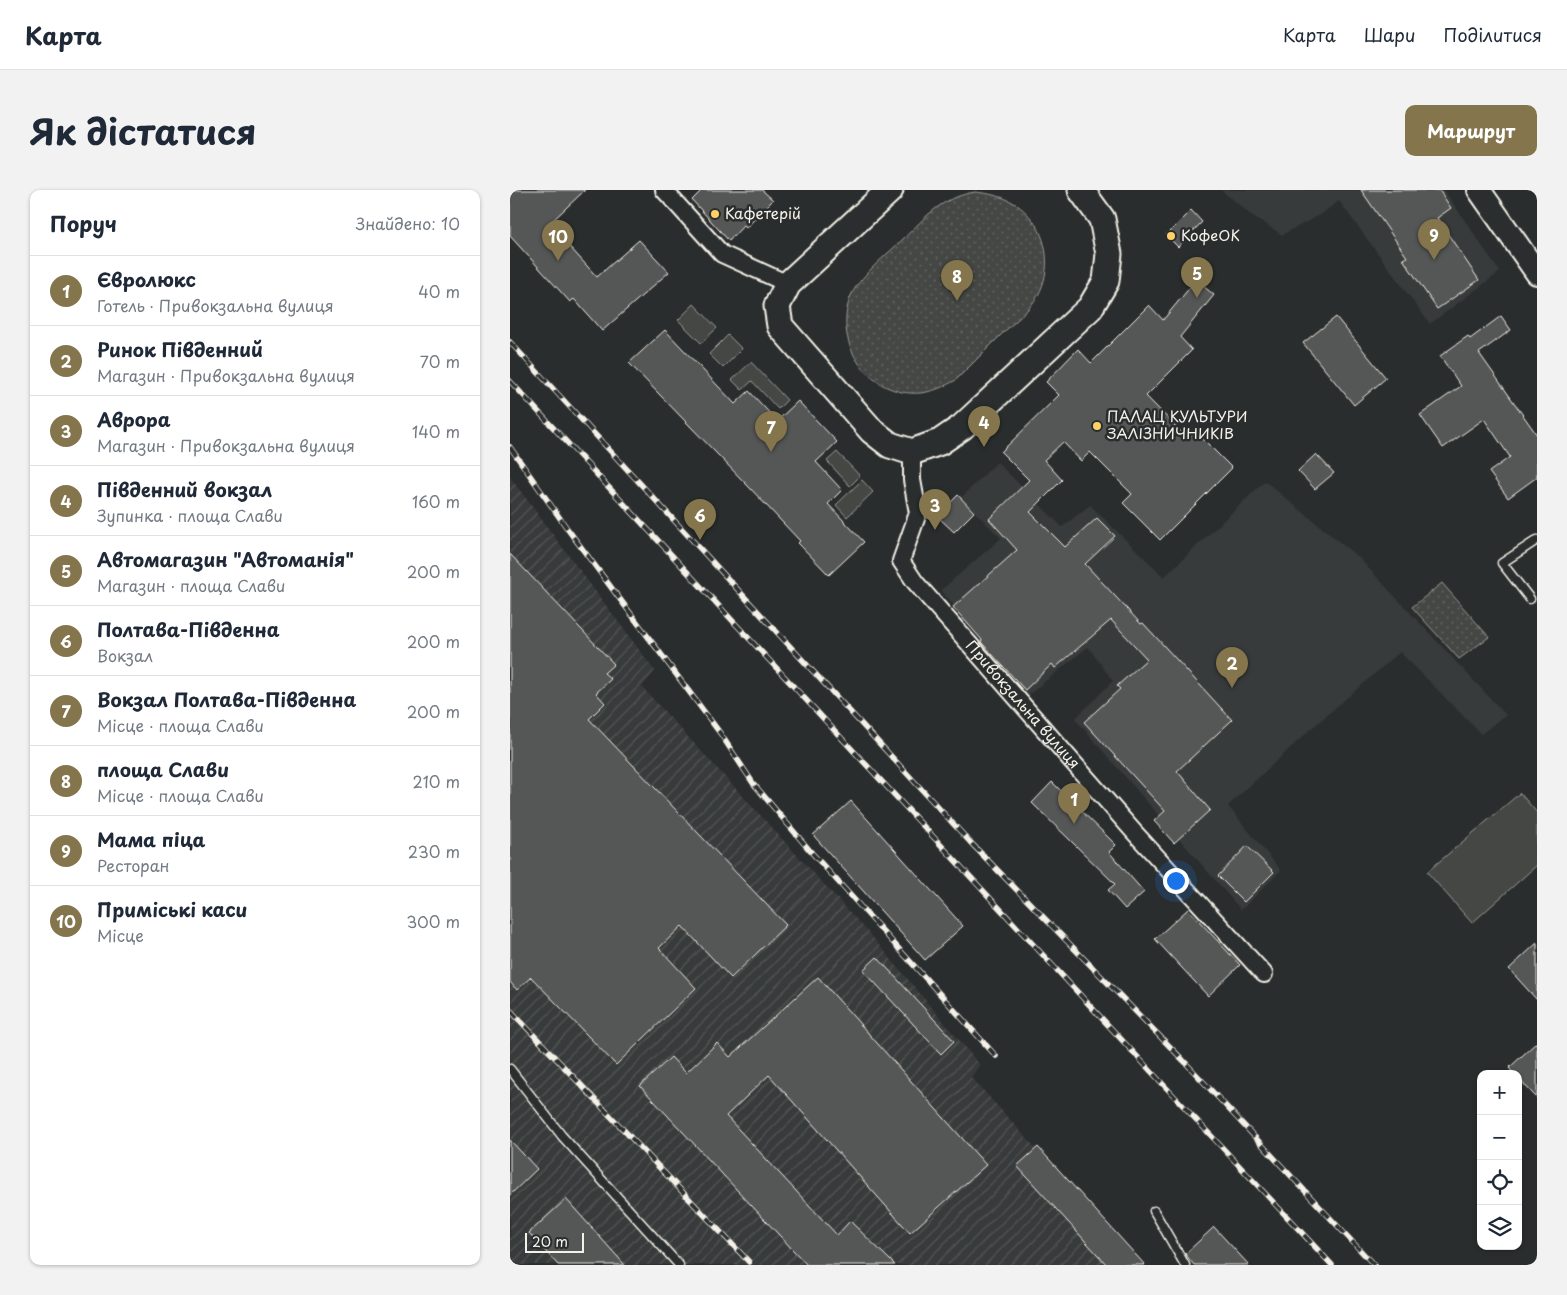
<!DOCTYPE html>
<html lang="uk">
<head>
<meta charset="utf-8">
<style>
	body { margin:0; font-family:"Playpen Sans",sans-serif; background:#f2f2f3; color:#1f2937 }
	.controls { position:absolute; right:15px; bottom:15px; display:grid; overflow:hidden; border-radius:10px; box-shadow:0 1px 4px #0004 }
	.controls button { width:45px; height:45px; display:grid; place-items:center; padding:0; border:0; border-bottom:1px solid #e0e1e3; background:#fff; color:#1f2937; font:25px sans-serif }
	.scale { position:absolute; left:15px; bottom:12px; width:59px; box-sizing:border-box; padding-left:5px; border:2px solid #f4f1e8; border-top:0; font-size:14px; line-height:18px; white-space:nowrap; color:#f4f1e8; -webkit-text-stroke:4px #2a2d2e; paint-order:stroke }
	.you { position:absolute; left:665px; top:690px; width:18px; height:18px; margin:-12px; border:4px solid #fff; border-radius:50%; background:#1a73e8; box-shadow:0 0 0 8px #1a73e833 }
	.badge { display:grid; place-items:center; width:32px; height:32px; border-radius:50%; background:#84754c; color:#fff; font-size:16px; font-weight:700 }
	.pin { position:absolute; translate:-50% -41px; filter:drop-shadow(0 1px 2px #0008) }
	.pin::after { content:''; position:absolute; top:26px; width:18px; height:15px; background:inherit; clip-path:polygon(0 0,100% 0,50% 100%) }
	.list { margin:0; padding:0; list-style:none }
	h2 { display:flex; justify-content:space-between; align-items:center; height:65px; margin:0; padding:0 20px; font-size:21px }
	h2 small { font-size:16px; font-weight:400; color:#747a83 }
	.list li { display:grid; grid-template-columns:32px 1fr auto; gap:15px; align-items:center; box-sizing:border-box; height:70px; padding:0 20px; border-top:1px solid #e0e1e3 }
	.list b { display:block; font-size:19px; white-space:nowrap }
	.list p { margin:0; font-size:16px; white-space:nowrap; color:#747a83 }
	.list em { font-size:16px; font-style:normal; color:#747a83 }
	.icon { flex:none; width:28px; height:28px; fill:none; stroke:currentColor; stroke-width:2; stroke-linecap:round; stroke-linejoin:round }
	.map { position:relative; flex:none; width:1027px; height:1075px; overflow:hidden; border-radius:10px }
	header { display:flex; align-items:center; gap:30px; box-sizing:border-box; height:70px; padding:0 25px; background:#fff; border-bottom:1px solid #e0e1e3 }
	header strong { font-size:24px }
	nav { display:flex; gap:28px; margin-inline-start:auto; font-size:18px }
	.intro { display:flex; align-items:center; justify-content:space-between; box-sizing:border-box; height:120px; padding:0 30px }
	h1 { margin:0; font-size:35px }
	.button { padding:12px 22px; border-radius:10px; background:#84754c; color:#fff; font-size:18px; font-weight:700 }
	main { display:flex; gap:30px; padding:0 30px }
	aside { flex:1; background:#fff; border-radius:10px; box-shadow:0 1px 4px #0004 }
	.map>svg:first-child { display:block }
	.built { fill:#373a3a }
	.industrial { fill:url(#industrial-furrows) }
	.grass { fill:#444645; stroke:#9c9c96 }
	.park { fill:url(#park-dots); stroke:#9c9c96 }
	.building { fill:#555756; stroke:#f4f1e8 }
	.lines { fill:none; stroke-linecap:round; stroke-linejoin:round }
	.service-casing { stroke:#f4f1e8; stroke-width:11 }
	.minor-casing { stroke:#f4f1e8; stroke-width:20 }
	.secondary-casing { stroke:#f4f1e8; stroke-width:26 }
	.primary-casing { stroke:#f4f1e8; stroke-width:29 }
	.service { stroke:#2a2d2e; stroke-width:8 }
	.minor { stroke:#2a2d2e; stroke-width:16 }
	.secondary { stroke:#2a2d2e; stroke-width:22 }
	.primary { stroke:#2a2d2e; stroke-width:25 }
	.rail-casing { stroke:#f4f1e8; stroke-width:5.5 }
	.rail { stroke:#2a2d2e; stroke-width:4; stroke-dasharray:11; stroke-linecap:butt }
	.poi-dot { fill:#ffd166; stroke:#2a2d2e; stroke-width:2 }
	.labels { text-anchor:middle; stroke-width:5; stroke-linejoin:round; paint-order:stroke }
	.poi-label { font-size:15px; fill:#f4f1e8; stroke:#2a2d2e; text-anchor:start }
	.street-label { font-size:15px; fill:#f4f1e8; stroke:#2a2d2e }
</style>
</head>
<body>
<header>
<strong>Карта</strong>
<nav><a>Карта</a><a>Шари</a><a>Поділитися</a></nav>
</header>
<div class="intro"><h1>Як дістатися</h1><a class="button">Маршрут</a></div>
<main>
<aside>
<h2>Поруч<small>Знайдено: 10</small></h2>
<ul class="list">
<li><span class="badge">1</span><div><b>Євролюкс</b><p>Готель · Привокзальна вулиця</p></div><em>40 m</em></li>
<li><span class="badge">2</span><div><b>Ринок Південний</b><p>Магазин · Привокзальна вулиця</p></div><em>70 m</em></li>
<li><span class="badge">3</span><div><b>Аврора</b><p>Магазин · Привокзальна вулиця</p></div><em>140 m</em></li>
<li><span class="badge">4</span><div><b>Південний вокзал</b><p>Зупинка · площа Слави</p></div><em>160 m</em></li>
<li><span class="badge">5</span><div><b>Автомагазин &quot;Автоманія&quot;</b><p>Магазин · площа Слави</p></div><em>200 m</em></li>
<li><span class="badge">6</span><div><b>Полтава-Південна</b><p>Вокзал</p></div><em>200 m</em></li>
<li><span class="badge">7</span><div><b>Вокзал Полтава-Південна</b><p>Місце · площа Слави</p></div><em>200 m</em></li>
<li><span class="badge">8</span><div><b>площа Слави</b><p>Місце · площа Слави</p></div><em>210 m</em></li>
<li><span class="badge">9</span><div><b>Мама піца</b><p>Ресторан</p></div><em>230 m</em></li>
<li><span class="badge">10</span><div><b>Приміські каси</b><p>Місце</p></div><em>300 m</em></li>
</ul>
</aside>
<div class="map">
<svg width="1027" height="1075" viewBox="0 0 1027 1075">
	<defs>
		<pattern id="industrial-furrows" width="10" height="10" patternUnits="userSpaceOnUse" patternTransform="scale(1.25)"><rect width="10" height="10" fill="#373a3a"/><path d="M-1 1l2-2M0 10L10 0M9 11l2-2" fill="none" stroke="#555756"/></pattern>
		<pattern id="park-dots" width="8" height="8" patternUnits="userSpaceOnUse" patternTransform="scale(1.25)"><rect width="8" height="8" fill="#444645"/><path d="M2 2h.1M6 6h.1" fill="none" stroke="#606160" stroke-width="1.8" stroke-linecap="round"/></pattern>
	</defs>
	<rect width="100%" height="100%" fill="#2a2d2e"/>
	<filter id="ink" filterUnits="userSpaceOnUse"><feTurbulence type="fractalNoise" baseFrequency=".02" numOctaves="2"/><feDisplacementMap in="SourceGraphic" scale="10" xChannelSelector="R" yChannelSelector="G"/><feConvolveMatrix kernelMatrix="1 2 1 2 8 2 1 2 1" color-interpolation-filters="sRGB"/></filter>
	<g filter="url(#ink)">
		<g class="built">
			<polygon points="711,0 934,0 990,82 920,134 829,11 810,25 772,45 740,24"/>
			<polygon points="487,272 552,337 580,315 654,387 755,291 849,368 996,525 971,544 890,462 802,538 718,616 771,680 731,720 565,529 603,491 578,457 517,506 431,400 491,348 451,308"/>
		</g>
		<polygon class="industrial" points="0,287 145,481 132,497 359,743 470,875 461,887 632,1075 0,1075"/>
		<g class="grass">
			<polygon points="184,114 207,138 191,153 168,130"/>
			<polygon points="218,145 232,159 213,178 199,164"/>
			<polygon points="241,172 277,210 268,219 242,191 232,200 222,190"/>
			<polygon points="327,262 350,286 340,296 317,271"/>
			<polygon points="352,290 363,302 337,327 326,315"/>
			<polygon points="1010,603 1027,623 1027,675 962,733 917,682"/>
		</g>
		<g class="park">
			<path d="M465,2c27,3 45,9 61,33 15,24 14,57 -4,79 -8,11 -20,20 -30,30 -15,15 -31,31 -46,46 -11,6 -23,12 -36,13 -50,4 -87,-48 -70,-95 8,-21 37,-43 53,-59 24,-23 37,-41 72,-47z"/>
			<polygon points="932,393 979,447 949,469 902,417"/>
		</g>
		<g class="building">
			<polygon points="0,0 75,0 39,34 87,87 129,50 159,82 92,141 64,109 60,112 0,46"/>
			<polygon points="192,0 252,0 263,10 236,38 234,35 219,51 182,10"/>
			<polygon points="851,0 929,0 941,18 927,28 969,90 927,119 893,69 897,67"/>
			<polygon points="681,20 692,32 668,57 656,45"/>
			<polygon points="686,90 704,105 670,147 682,160 636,206 678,249 685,241 722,278 650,350 613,313 622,304 580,262 571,271 553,252 534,270 552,290 520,322 555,357 587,328 605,346 575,374 631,434 633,433 722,530 667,581 700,620 664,653 644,631 655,621 574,532 610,499 607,496 637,469 601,430 545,478 542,474 515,500 471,452 472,450 443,417 507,360 479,329 519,290 491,262 549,205 536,192 568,159 581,173 639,115 653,130"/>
			<polygon points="991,126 1001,140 969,163 1027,245 1027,287 998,308 979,282 1000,267 974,229 933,258 910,225 951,196 930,166 958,146 960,149"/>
			<polygon points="826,127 876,188 844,215 793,153"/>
			<polygon points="155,140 225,214 239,201 267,231 288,211 327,252 306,272 332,300 318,314 354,352 319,385 288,353 290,351 239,297 119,173"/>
			<polygon points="806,264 824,283 805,299 788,281"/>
			<polygon points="448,305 464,322 444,342 427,326"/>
			<polygon points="0,364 104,474 94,483 101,489 86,503 95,513 79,529 276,735 221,788 172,736 149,758 186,798 106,875 21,787 7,800 0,792"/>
			<polygon points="542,592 606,655 599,662 634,702 615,719 598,700 605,694 522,613"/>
			<polygon points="341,611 453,736 415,770 303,645"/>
			<polygon points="737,656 764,682 734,712 708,686"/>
			<polygon points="678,719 730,775 698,806 645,749"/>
			<polygon points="1027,753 1027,810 999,779"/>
			<polygon points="367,767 444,851 431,864 353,780"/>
			<polygon points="308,787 476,975 400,1043 259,885 216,926 327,1045 340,1031 385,1075 297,1075 130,896 161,867 176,883 207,853 220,867"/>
			<polygon points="1027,852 1027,908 1008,888 1008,884 1004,884 999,878"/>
			<polygon points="0,950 27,979 0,1005"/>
			<polygon points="528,957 635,1075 597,1075 507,976"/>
			<polygon points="56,1009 115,1075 48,1075 19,1043"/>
			<polygon points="704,1037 739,1075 684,1075 675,1064"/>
		</g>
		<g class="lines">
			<defs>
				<g id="service">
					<polyline points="1020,409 992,373 1027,350"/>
					<polyline points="0,879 52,946 169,1075"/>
					<polyline points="644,1021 675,1075"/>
				</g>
				<g id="minor">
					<polyline points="154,0 212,64 278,94"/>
					<path id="s1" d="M402,262v28l6,33 -17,48 14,21 219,250 130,142"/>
				</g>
				<polyline id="secondary" points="969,0 1027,83"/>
				<polyline id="primary" points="380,0 278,94 267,116 270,136 362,241 380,255 402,262 430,252 452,237 580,118 596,91 599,64 592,29 571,0"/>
			</defs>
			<use href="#service" class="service-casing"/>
			<use href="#minor" class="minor-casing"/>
			<use href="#secondary" class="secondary-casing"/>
			<use href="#primary" class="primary-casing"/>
			<use href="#service" class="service"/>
			<use href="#minor" class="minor"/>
			<use href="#secondary" class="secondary"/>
			<use href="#primary" class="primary"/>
			<defs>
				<g id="rail">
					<polyline points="0,152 460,652 673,870 864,1075"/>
					<polyline points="0,191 650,891 822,1075"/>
					<polyline points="0,257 59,341 210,543 243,593 302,663 486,866"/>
					<polyline points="0,820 239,1072"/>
				</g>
			</defs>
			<use href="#rail" class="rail-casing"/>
			<use href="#rail" class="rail"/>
		</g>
	</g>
	<g class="poi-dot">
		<circle cx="205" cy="24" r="5"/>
		<circle cx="661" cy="46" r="5"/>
		<circle cx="587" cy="236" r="5"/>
	</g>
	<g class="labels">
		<g class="poi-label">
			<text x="215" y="29">Кафетерій</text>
			<text x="671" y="51">КофеОК</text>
			<text x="597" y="232">ПАЛАЦ КУЛЬТУРИ<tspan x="597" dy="17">ЗАЛIЗНИЧНИКIВ</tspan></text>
		</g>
		<g class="street-label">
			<text dy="5" stroke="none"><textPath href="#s1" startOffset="301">Привокзальна вулиця</textPath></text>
		</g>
	</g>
</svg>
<div class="controls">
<button>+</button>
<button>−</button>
<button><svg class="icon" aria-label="locate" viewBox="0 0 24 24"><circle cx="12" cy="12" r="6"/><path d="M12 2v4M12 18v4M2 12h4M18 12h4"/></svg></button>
<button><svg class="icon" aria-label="layers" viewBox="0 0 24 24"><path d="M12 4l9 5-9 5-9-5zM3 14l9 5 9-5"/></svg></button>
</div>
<div class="scale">20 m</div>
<div class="you"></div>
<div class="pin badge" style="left:564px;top:634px">1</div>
<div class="pin badge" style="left:722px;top:498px">2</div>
<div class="pin badge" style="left:425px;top:340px">3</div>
<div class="pin badge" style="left:474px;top:257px">4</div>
<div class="pin badge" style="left:687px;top:108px">5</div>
<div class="pin badge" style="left:190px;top:350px">6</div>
<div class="pin badge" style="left:261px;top:262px">7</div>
<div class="pin badge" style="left:447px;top:111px">8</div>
<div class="pin badge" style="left:924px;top:70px">9</div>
<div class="pin badge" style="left:48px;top:71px">10</div>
</div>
</main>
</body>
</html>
